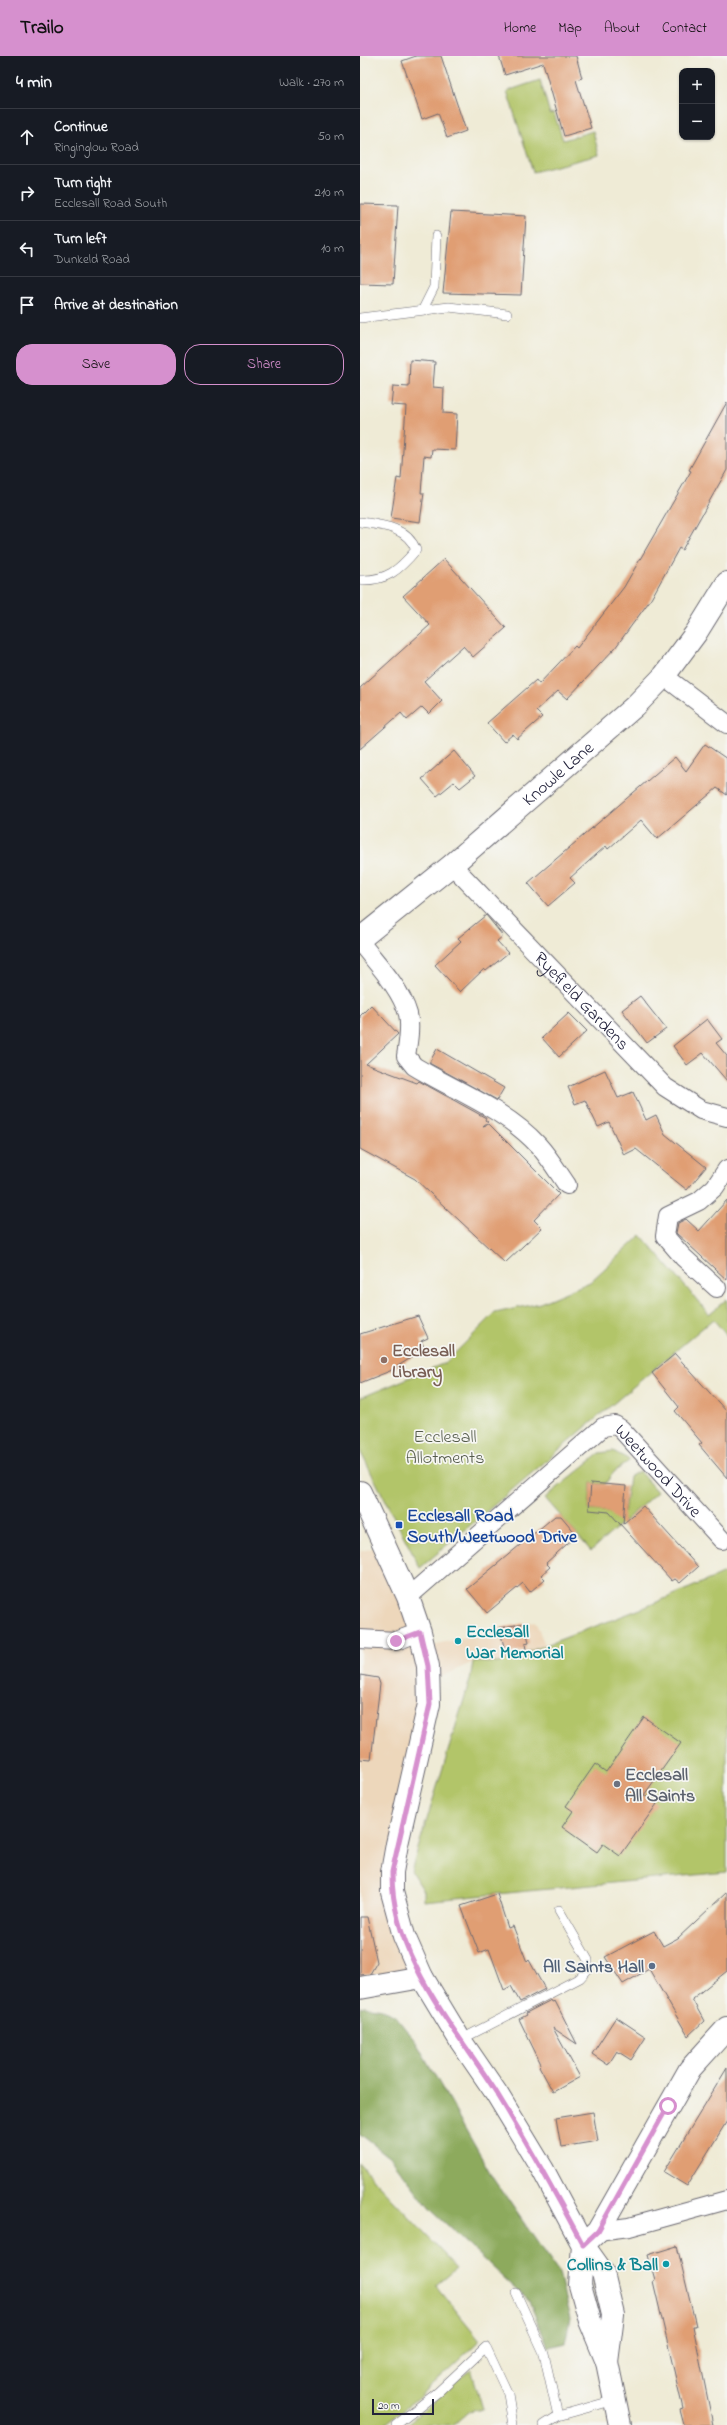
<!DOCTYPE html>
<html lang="en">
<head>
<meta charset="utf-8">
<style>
	body { margin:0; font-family:"Indie Flower",sans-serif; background:#242831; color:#f1f3f6 }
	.controls { position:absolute; right:12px; top:12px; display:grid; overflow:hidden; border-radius:8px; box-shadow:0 1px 3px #0004 }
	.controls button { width:36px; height:36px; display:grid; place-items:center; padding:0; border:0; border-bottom:1px solid #363941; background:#171b24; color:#f1f3f6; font:20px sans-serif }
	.scale { position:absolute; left:12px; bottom:10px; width:62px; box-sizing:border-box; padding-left:4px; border:2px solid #22223b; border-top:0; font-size:11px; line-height:14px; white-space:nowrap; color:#22223b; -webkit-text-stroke:3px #f6f6f2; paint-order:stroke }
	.stop { position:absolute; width:12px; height:12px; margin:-9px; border:3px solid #d690ce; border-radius:50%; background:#fff }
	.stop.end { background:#d690ce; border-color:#fff; box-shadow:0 1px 4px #0008 }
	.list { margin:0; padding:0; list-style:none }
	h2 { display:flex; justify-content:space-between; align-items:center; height:52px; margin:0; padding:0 16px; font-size:17px }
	h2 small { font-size:13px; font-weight:400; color:#9ea1a6 }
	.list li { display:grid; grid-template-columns:26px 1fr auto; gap:12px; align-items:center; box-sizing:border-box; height:56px; padding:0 16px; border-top:1px solid #363941 }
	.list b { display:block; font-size:15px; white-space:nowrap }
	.list p { margin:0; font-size:13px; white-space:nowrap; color:#9ea1a6 }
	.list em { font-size:13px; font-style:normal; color:#9ea1a6 }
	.actions { display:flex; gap:8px; padding:12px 16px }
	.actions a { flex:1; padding:9px 0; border:1px solid #d690ce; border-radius:16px; text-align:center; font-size:14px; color:#d690ce }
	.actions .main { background:#d690ce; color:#111 }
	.icon { flex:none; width:22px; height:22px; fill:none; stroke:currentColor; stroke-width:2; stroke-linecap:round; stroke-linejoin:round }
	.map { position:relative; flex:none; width:367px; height:2369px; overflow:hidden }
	header { display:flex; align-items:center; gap:24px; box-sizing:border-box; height:56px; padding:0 20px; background:#d690ce; color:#111 }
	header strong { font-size:19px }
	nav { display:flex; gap:22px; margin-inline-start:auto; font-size:14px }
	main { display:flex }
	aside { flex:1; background:#171b24 }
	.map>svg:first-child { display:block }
	.built { fill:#edd7bb }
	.green { fill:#b2c569; stroke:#6a7452 }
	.forest { fill:#8daa5d; stroke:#58664c }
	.building { fill:#e09e73 }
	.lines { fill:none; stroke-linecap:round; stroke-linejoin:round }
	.service-casing { stroke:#6a6871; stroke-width:10 }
	.minor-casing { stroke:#6a6871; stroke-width:20 }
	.tertiary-casing { stroke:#6a6871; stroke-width:24 }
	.primary-casing { stroke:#6a6871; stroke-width:24 }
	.service { stroke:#fff; stroke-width:9 }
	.minor { stroke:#fff; stroke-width:18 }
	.tertiary { stroke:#fff; stroke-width:22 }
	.primary { stroke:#fff; stroke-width:22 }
	.route { stroke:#d690ce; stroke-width:5 }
	.education-dot { fill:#8d6e63; stroke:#f6f6f2; stroke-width:1.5 }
	.transit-dot { fill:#1a4fb4; stroke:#f6f6f2; stroke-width:1.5 }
	.culture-dot { fill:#0f9aa8; stroke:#f6f6f2; stroke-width:1.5 }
	.worship-dot { fill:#6b7280; stroke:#f6f6f2; stroke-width:1.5 }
	.service-dot { fill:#5c6f8a; stroke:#f6f6f2; stroke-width:1.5 }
	.labels { text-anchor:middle; stroke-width:3.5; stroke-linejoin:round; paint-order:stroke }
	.street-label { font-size:18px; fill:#22223b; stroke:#f6f6f2 }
	.education-label { font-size:18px; font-weight:bold; fill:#785e54; stroke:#f6f6f2; text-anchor:start }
	.park-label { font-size:18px; fill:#545b4b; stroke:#f6f6f2 }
	.transit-label { font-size:18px; font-weight:bold; fill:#164399; stroke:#f6f6f2; text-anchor:start }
	.culture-label { font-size:18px; font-weight:bold; fill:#0d838f; stroke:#f6f6f2; text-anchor:start }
	.worship-label { font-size:18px; font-weight:bold; fill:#5b616d; stroke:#f6f6f2; text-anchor:start }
	.service-label { font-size:18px; font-weight:bold; fill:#4e5e75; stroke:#f6f6f2; text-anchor:end }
</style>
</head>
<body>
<header>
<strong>Trailo</strong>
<nav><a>Home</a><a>Map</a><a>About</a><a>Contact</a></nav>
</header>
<main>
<aside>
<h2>4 min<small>Walk · 270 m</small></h2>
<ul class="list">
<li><svg class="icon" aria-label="ahead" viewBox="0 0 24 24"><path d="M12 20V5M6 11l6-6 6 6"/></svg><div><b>Continue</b><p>Ringinglow Road</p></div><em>50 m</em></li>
<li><svg class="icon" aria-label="right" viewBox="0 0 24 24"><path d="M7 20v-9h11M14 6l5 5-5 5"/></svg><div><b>Turn right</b><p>Ecclesall Road South</p></div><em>210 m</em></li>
<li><svg class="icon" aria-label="left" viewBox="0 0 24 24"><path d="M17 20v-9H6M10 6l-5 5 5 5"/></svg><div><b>Turn left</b><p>Dunkeld Road</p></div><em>10 m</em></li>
<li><svg class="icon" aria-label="arrive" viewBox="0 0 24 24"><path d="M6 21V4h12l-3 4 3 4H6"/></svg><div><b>Arrive at destination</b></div></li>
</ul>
<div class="actions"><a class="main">Save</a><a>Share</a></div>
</aside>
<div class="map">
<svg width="367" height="2369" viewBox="0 0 367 2369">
	<rect width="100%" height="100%" fill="#f6f6f2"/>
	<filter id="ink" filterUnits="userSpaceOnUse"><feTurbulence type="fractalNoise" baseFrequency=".025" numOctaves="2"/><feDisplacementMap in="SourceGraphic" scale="8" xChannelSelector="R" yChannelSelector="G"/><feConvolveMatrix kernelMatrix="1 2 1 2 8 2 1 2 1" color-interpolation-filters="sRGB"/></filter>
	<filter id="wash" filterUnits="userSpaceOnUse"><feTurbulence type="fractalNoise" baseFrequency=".012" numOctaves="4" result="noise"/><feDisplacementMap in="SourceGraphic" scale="16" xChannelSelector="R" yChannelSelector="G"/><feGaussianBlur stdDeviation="0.9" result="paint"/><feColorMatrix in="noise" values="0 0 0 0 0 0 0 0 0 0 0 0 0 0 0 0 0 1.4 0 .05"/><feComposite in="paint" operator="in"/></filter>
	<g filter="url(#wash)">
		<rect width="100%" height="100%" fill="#efebd6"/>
		<polygon class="built" points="25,1488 64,1591 175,1565 185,1589 139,1607 113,1606 69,1627 32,1816 62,1921 0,1932 0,1496"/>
		<g class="green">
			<polygon points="180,24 190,58 194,57 203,84 233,75 239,99 173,116 147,35"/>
			<polygon points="281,1179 349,1258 367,1243 367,1280 353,1263 60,1512 0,1395 0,1342 85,1307 135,1257 180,1247 230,1226"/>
			<polygon points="253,1395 270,1404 254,1416 245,1428 231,1427 229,1454 264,1457 269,1421 279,1415 297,1436 231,1495 185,1442 240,1397"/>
			<polygon points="367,1516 367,1816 64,1845 64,1835 51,1815 110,1624 113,1606 139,1607 283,1552"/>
			<polygon points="0,2107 14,2124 97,2212 76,2230 120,2284 55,2345 24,2369 0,2369"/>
			<polygon points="111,2313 123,2353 108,2356 93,2369 47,2369"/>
		</g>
		<polygon class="forest" points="5,1950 22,1953 35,1960 56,1986 132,2120 199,2218 210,2263 205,2287 188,2291 169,2245 70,2153 32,2103 0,2078 0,1951"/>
		<g id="blocks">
			<g class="building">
				<polygon points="56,0 81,0 106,75 87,82 78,57 62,63 42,5"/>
				<polygon points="139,0 216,0 222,22 216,24 231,72 204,80 183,7 145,19"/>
				<polygon points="0,148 38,149 33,228 0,227"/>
				<polygon points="91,156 166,160 161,239 83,237"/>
				<polygon points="50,304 75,306 73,331 84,332 83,357 97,358 95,394 72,393 71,401 64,400 61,437 64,437 60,466 31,462 37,422 41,423 46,350 31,349 33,330 49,331"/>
				<polygon points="367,346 367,414 322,494 319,492 291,543 255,592 207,643 198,635 176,655 182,661 157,683 153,678 144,686 127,667 176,624 179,628 215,590 217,592 264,531 331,415 329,414"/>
				<polygon points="84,503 146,572 113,601 103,590 64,625 82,645 69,658 62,651 47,664 41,657 0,693 0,632 70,569 43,540"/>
				<polygon points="345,688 367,703 367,739 357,732 297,783 281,764 248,793 246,790 210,822 215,827 188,850 168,827 315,701 326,715"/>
				<polygon points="94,695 115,720 100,732 94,726 77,740 62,723"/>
				<polygon points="126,859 143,880 137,885 148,897 126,915 124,913 100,936 75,909 101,885 98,882"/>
				<polygon points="280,940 306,973 287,987 262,954"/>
				<polygon points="11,949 38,978 6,1008 57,1027 59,1025 126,1062 125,1064 128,1066 123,1070 129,1068 199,1138 174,1164 182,1172 145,1207 55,1123 0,1093 0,960"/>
				<polygon points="209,957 227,975 199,1001 182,982"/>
				<polygon points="347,963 362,983 356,987 367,1000 367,1025 343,997 327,1009 313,990"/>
				<polygon points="77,993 144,1032 137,1044 69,1007"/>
				<polygon points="245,1014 258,1042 273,1036 286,1064 296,1059 305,1078 346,1111 327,1134 276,1093 264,1099 249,1066 238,1071 225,1044 215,1048 208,1031"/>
				<polygon points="367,1144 367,1224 316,1177 318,1167 326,1163 339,1175"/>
				<polygon points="58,1260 68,1282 61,1285 65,1293 30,1315 0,1327 0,1278"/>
				<polygon points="315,1298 367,1356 367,1422 339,1389 342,1387 315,1355 319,1351 292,1317"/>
				<polygon points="231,1427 266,1430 263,1468 283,1450 338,1511 320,1527 315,1523 312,1525 249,1456 229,1454"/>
				<polygon points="195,1460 201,1460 217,1479 186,1507 190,1511 181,1519 185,1523 170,1536 163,1527 127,1557 107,1533"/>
				<polygon points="165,1567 169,1587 165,1588 166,1593 146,1598 141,1579 145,1578 140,1572"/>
				<polygon points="0,1619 18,1622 20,1628 11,1704 0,1703"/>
				<polygon points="284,1661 321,1687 284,1739 297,1748 260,1800 243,1788 237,1796 202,1771 213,1755 206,1750 235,1708 246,1716"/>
				<polygon points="367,1836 367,1915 332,1943 344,1965 328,1980 289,1913 263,1928 245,1901 294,1875 303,1890 318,1882"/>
				<polygon points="137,1838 148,1872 153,1870 167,1906 169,1904 185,1933 160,1946 151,1930 144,1934 129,1893 119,1897 101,1850"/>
				<polygon points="0,1861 7,1861 17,1906 10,1918 0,1919"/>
				<polygon points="191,1944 192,1946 195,1945 217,1988 193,1972 220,2021 193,2036 179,2010 181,2008 159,1963 167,1959 166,1957"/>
				<polygon points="256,1961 286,1981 271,2004 257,1995 248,2009 232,1998"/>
				<polygon points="367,2012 367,2065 327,2130 304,2116"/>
				<polygon points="233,2056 238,2085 201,2091 196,2062"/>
				<polygon points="317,2190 336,2270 333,2270 353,2369 324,2369 320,2354 323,2353 293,2225 295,2224 288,2199"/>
			</g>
		</g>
	</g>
	<g filter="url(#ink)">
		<use href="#blocks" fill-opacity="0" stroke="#6a6871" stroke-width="1"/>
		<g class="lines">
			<defs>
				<g id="service">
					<polyline points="63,253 74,231 76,180"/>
					<polyline points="0,262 89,251 147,258"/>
					<path d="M0,466c22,3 47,5 56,28 -17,20 -29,31 -56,30"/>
					<polyline points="100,1984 220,1922 228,1913 228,1904 199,1854"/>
					<polyline points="156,2237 184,2298 198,2360 184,2369"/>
					<polyline points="198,2360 255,2344"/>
					<polyline points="36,2369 78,2336 126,2291 148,2338 153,2369"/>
				</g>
				<g id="minor">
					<polyline points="304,620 367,668"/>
					<path id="s1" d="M92,809l213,222 36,23 26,7"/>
					<path d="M0,886c17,22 40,45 48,72 3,13 0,29 -2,42l8,10c41,25 91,43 124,79 11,12 20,27 29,40"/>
					<polyline points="357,1232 323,1201 305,1180 308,1160 339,1145 355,1131 367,1113"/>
					<path id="s2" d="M48,1541l195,-170 12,-2 6,4 101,111"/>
					<polyline points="0,1583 36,1585 60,1576"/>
					<polyline points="238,2175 269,2171 367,2144"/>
				</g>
				<g id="tertiary">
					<path id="s3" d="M0,883l92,-74 183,-159 29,-30 32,-43 31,-50"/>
					<polyline points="0,1932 62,1921"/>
					<polyline points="223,2189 238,2175 330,2013 367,1972"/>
				</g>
				<g id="primary">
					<polyline points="0,1436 48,1541 60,1576 68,1610 69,1648 37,1788 32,1816 32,1836 44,1880 62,1921 100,1984 137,2038 183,2114 223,2189 243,2217 253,2259 247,2306"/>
					<polyline points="223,2189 220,2229 230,2265 247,2306 260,2369"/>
				</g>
			</defs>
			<use href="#service" class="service-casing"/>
			<use href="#minor" class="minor-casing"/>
			<use href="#tertiary" class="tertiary-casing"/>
			<use href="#primary" class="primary-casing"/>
			<use href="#service" class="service"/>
			<use href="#minor" class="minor"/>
			<use href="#tertiary" class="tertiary"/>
			<use href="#primary" class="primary"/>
		</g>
	</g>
	<g class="lines" filter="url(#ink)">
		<path class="route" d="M36,1585l24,-9 8,34 2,38 -38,168c-1,85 63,155 106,223 30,49 58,99 85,150l15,-14 70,-125"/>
	</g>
	<circle class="education-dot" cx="24" cy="1304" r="4"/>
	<rect class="transit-dot" x="35" y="1465" width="8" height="8" rx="2"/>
	<g class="culture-dot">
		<circle cx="98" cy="1585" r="4"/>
		<circle cx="306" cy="2208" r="4"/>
	</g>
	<circle class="worship-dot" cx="257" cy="1728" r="4"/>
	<circle class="service-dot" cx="292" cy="1910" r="4"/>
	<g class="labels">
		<g class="street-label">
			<text dy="6" stroke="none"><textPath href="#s3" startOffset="258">Knowle Lane</textPath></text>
			<text dy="6" stroke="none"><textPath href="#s1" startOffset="188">Ryefield Gardens</textPath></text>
			<text dy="6" stroke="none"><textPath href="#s2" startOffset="334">Weetwood Drive</textPath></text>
		</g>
		<g class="education-label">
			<text x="32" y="1300">Ecclesall<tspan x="32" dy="21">Library</tspan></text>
		</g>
		<g class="park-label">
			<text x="85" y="1386">Ecclesall<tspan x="85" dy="21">Allotments</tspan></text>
		</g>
		<g class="transit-label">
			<text x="47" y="1465">Ecclesall Road<tspan x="47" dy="21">South/Weetwood Drive</tspan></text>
		</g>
		<g class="culture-label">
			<text x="106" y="1581">Ecclesall<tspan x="106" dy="21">War Memorial</tspan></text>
			<text x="298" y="2214" text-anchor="end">Collins &amp; Ball</text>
		</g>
		<g class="worship-label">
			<text x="265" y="1724">Ecclesall<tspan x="265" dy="21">All Saints</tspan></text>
		</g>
		<g class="service-label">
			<text x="284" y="1916">All Saints Hall</text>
		</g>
	</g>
</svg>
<div class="controls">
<button>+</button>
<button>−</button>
</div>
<div class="scale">20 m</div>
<div class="stop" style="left:308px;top:2050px"></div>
<div class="stop end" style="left:36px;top:1585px"></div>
</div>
</main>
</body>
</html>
